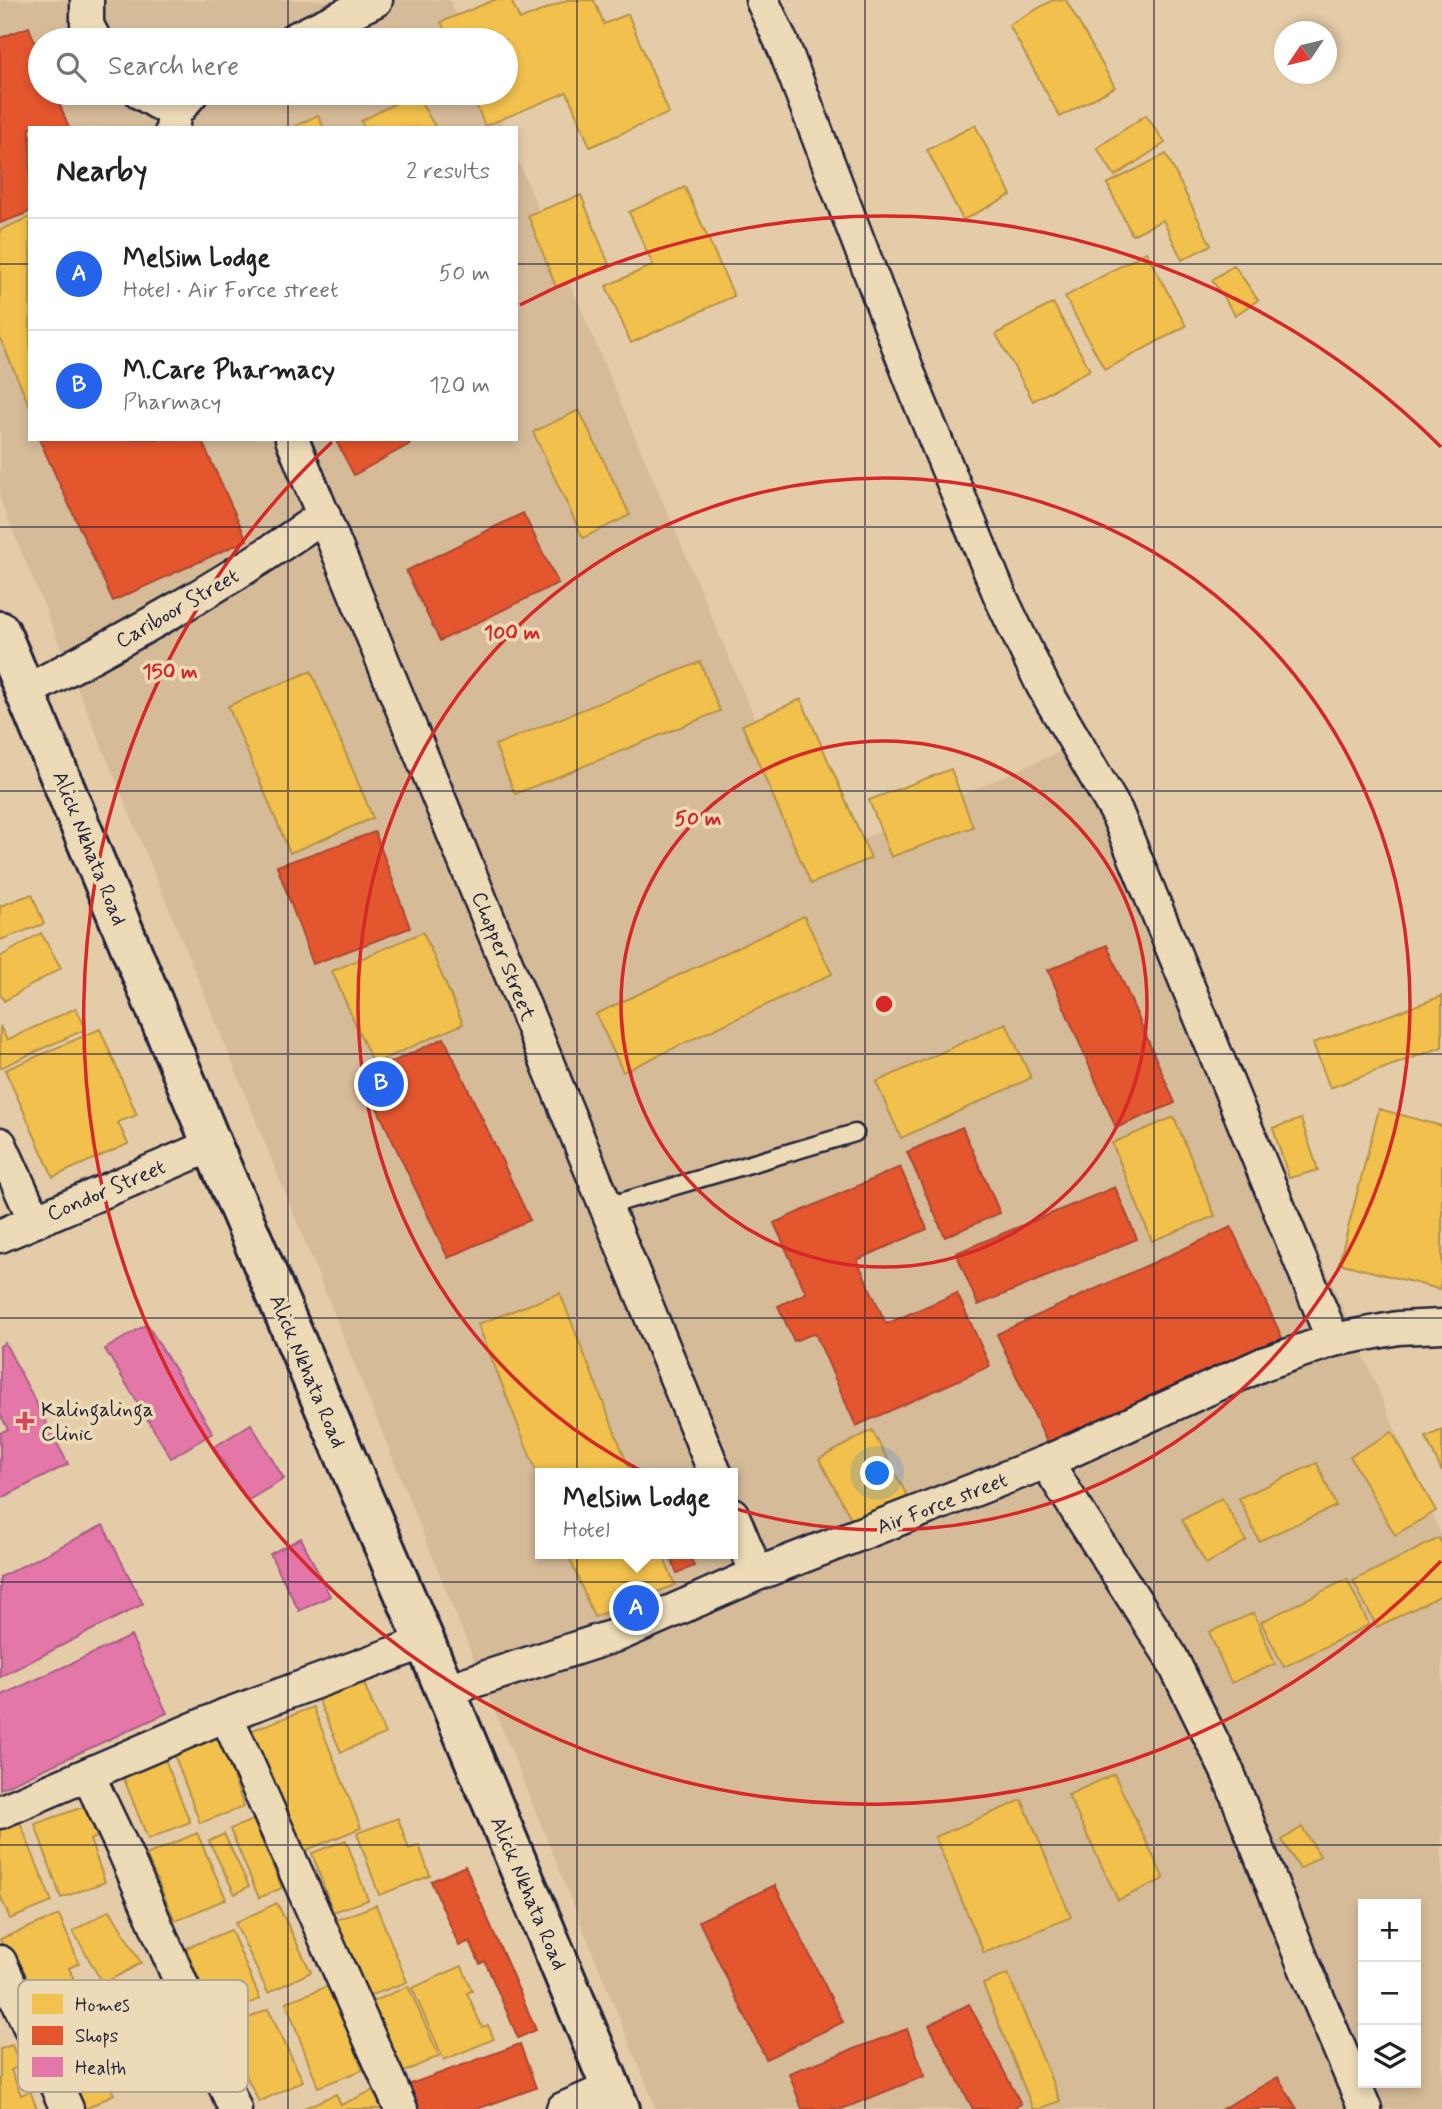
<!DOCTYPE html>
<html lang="en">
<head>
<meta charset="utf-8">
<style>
	body { margin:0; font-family:Mynerve,sans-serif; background:#f2f2f2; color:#222 }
	.controls { position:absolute; right:21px; bottom:21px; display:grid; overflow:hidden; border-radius:0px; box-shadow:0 4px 10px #0003 }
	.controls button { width:63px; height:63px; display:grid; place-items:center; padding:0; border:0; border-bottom:2px solid #e0e0e0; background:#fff; color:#222; font:35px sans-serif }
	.compass { position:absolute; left:1274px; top:21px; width:63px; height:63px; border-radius:50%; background:#fff; box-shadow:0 4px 10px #0003; rotate:235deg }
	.you { position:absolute; left:878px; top:1474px; width:24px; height:24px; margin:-18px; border:5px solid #fff; border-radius:50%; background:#1a73e8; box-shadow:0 0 0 10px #1a73e833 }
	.badge { display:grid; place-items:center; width:46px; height:46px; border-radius:50%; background:#2563eb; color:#fff; font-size:23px; font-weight:700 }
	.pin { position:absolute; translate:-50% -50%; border:4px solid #fff; box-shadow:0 2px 7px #0006 }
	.popup { position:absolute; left:535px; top:1468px; width:203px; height:91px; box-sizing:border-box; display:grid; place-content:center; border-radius:0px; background:#fff; filter:drop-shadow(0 2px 5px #0005); font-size:23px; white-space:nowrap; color:#767676 }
	.popup b { font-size:26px; color:#222 }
	.popup::after { content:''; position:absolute; left:50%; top:100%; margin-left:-14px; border:14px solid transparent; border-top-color:#fff }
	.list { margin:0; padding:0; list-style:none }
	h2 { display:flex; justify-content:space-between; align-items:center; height:91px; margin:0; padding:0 28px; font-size:30px }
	h2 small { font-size:23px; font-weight:400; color:#767676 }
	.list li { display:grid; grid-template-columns:46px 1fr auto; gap:21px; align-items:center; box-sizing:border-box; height:112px; padding:0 28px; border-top:2px solid #e0e0e0 }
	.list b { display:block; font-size:26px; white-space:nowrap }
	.list p { margin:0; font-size:23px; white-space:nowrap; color:#767676 }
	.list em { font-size:23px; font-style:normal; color:#767676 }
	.icon { flex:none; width:38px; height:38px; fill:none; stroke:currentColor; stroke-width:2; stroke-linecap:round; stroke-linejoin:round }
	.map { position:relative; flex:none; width:1442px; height:2109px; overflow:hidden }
	.search { position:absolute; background:#fff; box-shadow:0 4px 10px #0003; left:28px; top:28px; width:490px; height:77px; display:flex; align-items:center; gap:18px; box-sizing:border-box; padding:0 24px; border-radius:38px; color:#767676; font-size:26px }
	.panel { position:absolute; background:#fff; box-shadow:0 4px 10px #0003; left:28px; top:126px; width:490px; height:315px; border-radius:0px }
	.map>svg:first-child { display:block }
	.built { fill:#d6bb99; fill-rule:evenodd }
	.homes { fill:#f2c14e; stroke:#b49148; stroke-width:2 }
	.shops { fill:#e4572e; stroke:#aa4732; stroke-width:2 }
	.health { fill:#e377a8; stroke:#a95e87; stroke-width:2 }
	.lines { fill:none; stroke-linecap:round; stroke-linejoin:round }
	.lane-casing { stroke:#22223b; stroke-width:21 }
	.street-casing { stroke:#22223b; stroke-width:37 }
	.secondary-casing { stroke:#22223b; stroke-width:44 }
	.lane { stroke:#eddbb8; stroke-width:16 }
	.street { stroke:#eddbb8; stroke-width:32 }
	.secondary { stroke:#eddbb8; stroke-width:38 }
	.grid { fill:none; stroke:#22223b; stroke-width:2; stroke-opacity:0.55 }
	.ring { fill:none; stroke:#d62828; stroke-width:3.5 }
	.poi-dot { fill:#d1495b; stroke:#eddbb8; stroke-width:2.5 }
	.labels { text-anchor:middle; stroke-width:7; stroke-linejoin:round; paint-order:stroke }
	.street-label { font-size:21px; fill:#22223b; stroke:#eddbb8 }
	.poi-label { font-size:21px; fill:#22223b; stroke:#eddbb8; text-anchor:start }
	.key { fill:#eddbb8; stroke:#b0a492; stroke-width:2 }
	.key-label { font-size:19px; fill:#22223b }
	.centre { fill:#d62828; stroke:#eddbb8; stroke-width:3.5 }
	.ring-label { font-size:21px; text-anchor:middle; font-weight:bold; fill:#d62828; stroke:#eddbb8; stroke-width:7; stroke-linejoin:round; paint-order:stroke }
</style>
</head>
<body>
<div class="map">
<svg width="1442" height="2109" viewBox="0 0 1442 2109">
	<rect width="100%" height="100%" fill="#e5cca8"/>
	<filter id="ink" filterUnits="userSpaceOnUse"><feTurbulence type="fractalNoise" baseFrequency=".0143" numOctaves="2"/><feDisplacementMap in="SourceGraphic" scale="14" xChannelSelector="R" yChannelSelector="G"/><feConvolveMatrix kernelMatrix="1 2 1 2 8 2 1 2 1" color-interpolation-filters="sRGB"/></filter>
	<g filter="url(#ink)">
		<path class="built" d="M0,0h450l17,40h-427v53h449l15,35h-474v311h486v-283l299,704 280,-124 347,801v572h-786l-430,-1062 -226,-547zM540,1473h192v81h-192zM1363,1904h53v179h-53z"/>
		<g class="homes">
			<polygon points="494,0 511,0 520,20 567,0 594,0 604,24 628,14 669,113 590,147 567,92 485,126 471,93 506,93 506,40 449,40 441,22"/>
			<polygon points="1053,0 1066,0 1115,87 1060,117 1009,25"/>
			<polygon points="415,93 436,128 364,128 361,121"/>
			<polygon points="318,115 324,128 291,128"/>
			<polygon points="1146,115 1165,143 1115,176 1097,148"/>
			<polygon points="975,125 1011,195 963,220 927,150"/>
			<polygon points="1166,154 1211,245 1182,260 1163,220 1132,235 1107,184"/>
			<polygon points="685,187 734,296 631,343 606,286 653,265 629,212"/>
			<polygon points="581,195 610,267 556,287 528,215"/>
			<polygon points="30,217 30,407 0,338 0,230"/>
			<polygon points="1146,252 1186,326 1105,370 1065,297"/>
			<polygon points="1234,265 1258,300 1235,315 1212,280"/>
			<polygon points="1053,303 1090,370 1033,401 996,334"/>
			<polygon points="579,410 630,515 583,538 533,432"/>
			<polygon points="700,662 720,711 515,794 495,745"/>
			<polygon points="311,671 373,818 290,853 228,706"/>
			<polygon points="801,699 871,858 811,884 742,725"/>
			<polygon points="951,769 973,827 891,857 869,800"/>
			<polygon points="32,894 44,924 0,940 0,906"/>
			<polygon points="804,916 832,974 623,1072 596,1014"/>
			<polygon points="423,932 463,1024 373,1064 332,971"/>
			<polygon points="41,933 61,968 4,1001 0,993 0,957"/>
			<polygon points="1442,996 1442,1047 1330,1088 1313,1043"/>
			<polygon points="76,1008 86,1029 0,1068 0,1026 7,1040"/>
			<polygon points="1006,1023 1031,1078 901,1138 876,1082"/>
			<polygon points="100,1029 137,1115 118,1122 128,1144 53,1177 5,1070"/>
			<polygon points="1379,1109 1442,1126 1442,1277 1439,1289 1339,1263"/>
			<polygon points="1174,1117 1215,1216 1152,1241 1112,1143"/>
			<polygon points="1301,1119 1318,1170 1289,1178 1273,1128"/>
			<polygon points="560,1293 631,1473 540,1473 540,1481 478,1324"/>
			<polygon points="872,1430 909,1499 856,1528 819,1459"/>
			<polygon points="1442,1430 1442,1472 1426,1437"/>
			<polygon points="1392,1432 1436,1511 1395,1535 1350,1456"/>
			<polygon points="1317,1463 1336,1506 1259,1541 1239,1498"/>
			<polygon points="1222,1498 1246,1541 1206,1564 1182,1520"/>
			<polygon points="1439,1538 1442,1544 1442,1595 1377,1627 1353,1581"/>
			<polygon points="568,1554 662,1554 675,1585 594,1617"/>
			<polygon points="1347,1579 1369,1625 1284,1667 1261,1622"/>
			<polygon points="1254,1613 1275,1664 1231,1683 1209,1632"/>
			<polygon points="362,1679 385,1734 341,1752 317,1697"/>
			<polygon points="313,1707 361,1828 299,1853 250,1731"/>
			<polygon points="216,1730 244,1807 200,1823 171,1746"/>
			<polygon points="162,1752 190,1822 148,1839 120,1769"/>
			<polygon points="1114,1774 1164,1879 1118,1900 1068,1795"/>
			<polygon points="1022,1800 1071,1917 984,1953 935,1837"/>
			<polygon points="86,1806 97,1837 90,1840 105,1882 61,1898 35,1824"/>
			<polygon points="398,1818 409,1849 419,1845 430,1876 379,1895 357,1833"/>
			<polygon points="19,1820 52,1902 10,1919 0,1895 0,1827"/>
			<polygon points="253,1820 282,1888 259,1898 230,1829"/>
			<polygon points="1302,1827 1320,1856 1300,1869 1282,1840"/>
			<polygon points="197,1833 226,1899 175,1921 146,1855"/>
			<polygon points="224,1834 249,1886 235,1894 209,1841"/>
			<polygon points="346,1840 368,1900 333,1912 312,1853"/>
			<polygon points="277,1903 311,1972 268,1993 235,1923"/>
			<polygon points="376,1905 407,1982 358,2000 328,1923"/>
			<polygon points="110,1910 141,1963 103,1984 73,1931"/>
			<polygon points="59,1915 79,1963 69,1968 83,2002 35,2023 0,1939"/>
			<polygon points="231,1930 260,1999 215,2017 186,1948"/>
			<polygon points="462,1966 472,1991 467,1993 482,2027 488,2025 494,2039 444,2060 412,1988"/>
			<polygon points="1008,1974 1060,2101 1039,2109 1033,2109 983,1984"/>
			<polygon points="331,1985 363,2070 318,2087 286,2002"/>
			<polygon points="408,1986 439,2056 391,2078 359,2008"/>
			<polygon points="138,1992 156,2025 149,2028 166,2060 129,2081 94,2017"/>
			<polygon points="268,2009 303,2081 259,2102 224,2030"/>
			<polygon points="93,2027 114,2067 103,2073 114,2094 86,2109 78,2109 48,2051"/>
			<polygon points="12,2045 20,2066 11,2070 21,2095 30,2091 37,2109 0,2109 0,2049"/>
			<polygon points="380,2087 390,2109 302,2109 336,2094 341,2105"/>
		</g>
		<g class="shops">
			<polygon points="29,27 40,56 40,93 55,93 69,128 30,128 30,212 0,223 0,38"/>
			<polygon points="39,439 201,439 247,540 113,601"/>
			<polygon points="335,439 407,439 410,444 354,475"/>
			<polygon points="523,513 558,583 440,641 406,571"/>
			<polygon points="375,832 410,928 313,964 277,866"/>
			<polygon points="1107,945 1175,1103 1116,1128 1048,970"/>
			<polygon points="444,1038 530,1220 448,1258 362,1076"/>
			<polygon points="962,1127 1000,1213 945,1237 907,1152"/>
			<polygon points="900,1167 927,1229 857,1260 886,1324 957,1293 990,1366 856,1426 815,1333 794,1341 778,1306 806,1293 774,1223"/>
			<polygon points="1115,1187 1137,1239 978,1305 956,1253"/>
			<polygon points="1231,1227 1284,1342 1050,1449 997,1334"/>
			<polygon points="669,1554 689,1554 694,1566 677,1573"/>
			<polygon points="465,1866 536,2030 518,2038 485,1961 480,1964 470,1941 459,1946 431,1881"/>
			<polygon points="775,1885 843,2022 766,2059 699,1921"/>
			<polygon points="969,2004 1021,2104 1012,2109 973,2109 929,2025"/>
			<polygon points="907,2029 925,2076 842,2109 802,2109 789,2073"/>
			<polygon points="520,2044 536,2088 477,2109 407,2109 399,2088"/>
			<polygon points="1278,2077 1297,2109 1222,2109"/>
		</g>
		<g class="health">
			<polygon points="147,1324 213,1433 171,1458 105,1349"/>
			<polygon points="5,1343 68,1464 0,1499 0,1433 8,1429 0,1414 0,1346"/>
			<polygon points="251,1424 284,1479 247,1501 214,1447"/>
			<polygon points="103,1525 143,1604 0,1677 0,1577"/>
			<polygon points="301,1538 330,1596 299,1611 270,1554"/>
			<polygon points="131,1636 167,1713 0,1789 0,1696"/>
		</g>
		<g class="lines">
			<defs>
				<polyline id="lane" points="604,1207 855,1133"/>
				<g id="street">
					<polyline points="87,0 87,25 95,40"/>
					<polyline points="762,0 785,50 919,400 1001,598 1043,686 1116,811 1333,1340"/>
					<polyline points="293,40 376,0"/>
					<polyline points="141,93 175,113"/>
					<polyline points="172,128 175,113 192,93"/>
					<polyline points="292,439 715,1473"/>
					<path d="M25,692c103,-55 204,-109 299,-177"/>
					<polyline points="0,1144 35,1221"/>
					<polyline points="0,1236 212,1145"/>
					<polyline points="1046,1462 1170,1655 1228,1773 1304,1965 1365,2109"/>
					<polyline points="732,1514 757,1574"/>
					<polyline points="443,1691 620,1634 757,1574 1046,1462 1263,1364 1333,1340 1398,1328 1442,1326"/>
					<polyline points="226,1715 401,2109"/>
					<polyline points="88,1775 125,1853 235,2109"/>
					<polyline points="0,1812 226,1715 425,1642"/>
					<polyline points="0,1962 67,2109"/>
					<polyline points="563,2109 611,2088"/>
				</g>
				<polyline id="secondary" points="0,631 212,1145 425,1642 620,2109"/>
			</defs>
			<use href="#lane" class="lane-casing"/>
			<use href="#street" class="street-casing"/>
			<use href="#secondary" class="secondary-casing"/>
			<use href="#lane" class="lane"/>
			<use href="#street" class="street"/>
			<use href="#secondary" class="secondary"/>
		</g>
	</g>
	<path class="grid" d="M288,0v40M577,0v2109M865,0v2109M1154,0v2109M288,93v35M0,264h30M516,264h926M288,439v1670M0,527h1442M0,791h1442M0,1054h1442M0,1318h1442M0,1582h1442M0,1845h1442"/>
	<g class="ring">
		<circle cx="884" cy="1004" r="263"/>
		<circle cx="884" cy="1004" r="526"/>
		<path d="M1441 1561A788 788 0 1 1 332 442M520 305A788 788 0 0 1 1441 447"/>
	</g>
	<path class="poi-dot" d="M21.5 1410.5h7v7h7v7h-7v7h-7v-7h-7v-7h7z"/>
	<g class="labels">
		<g class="street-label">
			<text transform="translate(177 608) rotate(-30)" y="7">Cariboor Street</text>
			<text transform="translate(90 848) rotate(68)" y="7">Alick Nkhata Road</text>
			<text transform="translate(504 956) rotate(68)" y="7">Chopper Street</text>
			<text transform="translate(106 1190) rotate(-23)" y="7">Condor Street</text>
			<text transform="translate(308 1371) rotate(67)" y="7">Alick Nkhata Road</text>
			<text transform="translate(942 1503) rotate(-21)" y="7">Air Force street</text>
			<text transform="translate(529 1893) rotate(67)" y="7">Alick Nkhata Road</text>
		</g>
		<g class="poi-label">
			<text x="41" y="1416">Kalingalinga<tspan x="41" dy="24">Clinic</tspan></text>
		</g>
	</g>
	<rect x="18" y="1980" width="230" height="112" rx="10" class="key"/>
	<rect x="32" y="1994" width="31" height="20" fill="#f2c14e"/>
	<rect x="32" y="2026" width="31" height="19" fill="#e4572e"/>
	<rect x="32" y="2057" width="31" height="20" fill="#e377a8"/>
	<g class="key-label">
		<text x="75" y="2011">Homes</text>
		<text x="75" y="2042">Shops</text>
		<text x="75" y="2074">Health</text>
	</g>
	<circle cx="884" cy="1004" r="10" class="centre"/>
	<g class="ring-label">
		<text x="512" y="639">100 m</text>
		<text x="170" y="678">150 m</text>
		<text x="698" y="825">50 m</text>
	</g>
</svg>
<div class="controls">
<button>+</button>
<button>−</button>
<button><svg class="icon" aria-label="layers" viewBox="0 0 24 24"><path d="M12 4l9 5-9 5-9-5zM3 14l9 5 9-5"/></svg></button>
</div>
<svg class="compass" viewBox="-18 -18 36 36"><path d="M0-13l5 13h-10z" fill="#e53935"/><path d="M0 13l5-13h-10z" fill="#767676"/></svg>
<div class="you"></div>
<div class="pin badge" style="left:636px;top:1608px">A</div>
<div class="popup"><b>Melsim Lodge</b>Hotel</div>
<div class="pin badge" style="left:381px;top:1084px">B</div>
<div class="search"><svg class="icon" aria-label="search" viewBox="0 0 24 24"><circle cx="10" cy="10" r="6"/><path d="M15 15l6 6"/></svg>Search here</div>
<section class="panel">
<h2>Nearby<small>2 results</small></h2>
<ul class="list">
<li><span class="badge">A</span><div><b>Melsim Lodge</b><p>Hotel · Air Force street</p></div><em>50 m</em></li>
<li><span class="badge">B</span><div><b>M.Care Pharmacy</b><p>Pharmacy</p></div><em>120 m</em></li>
</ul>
</section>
</div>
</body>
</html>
